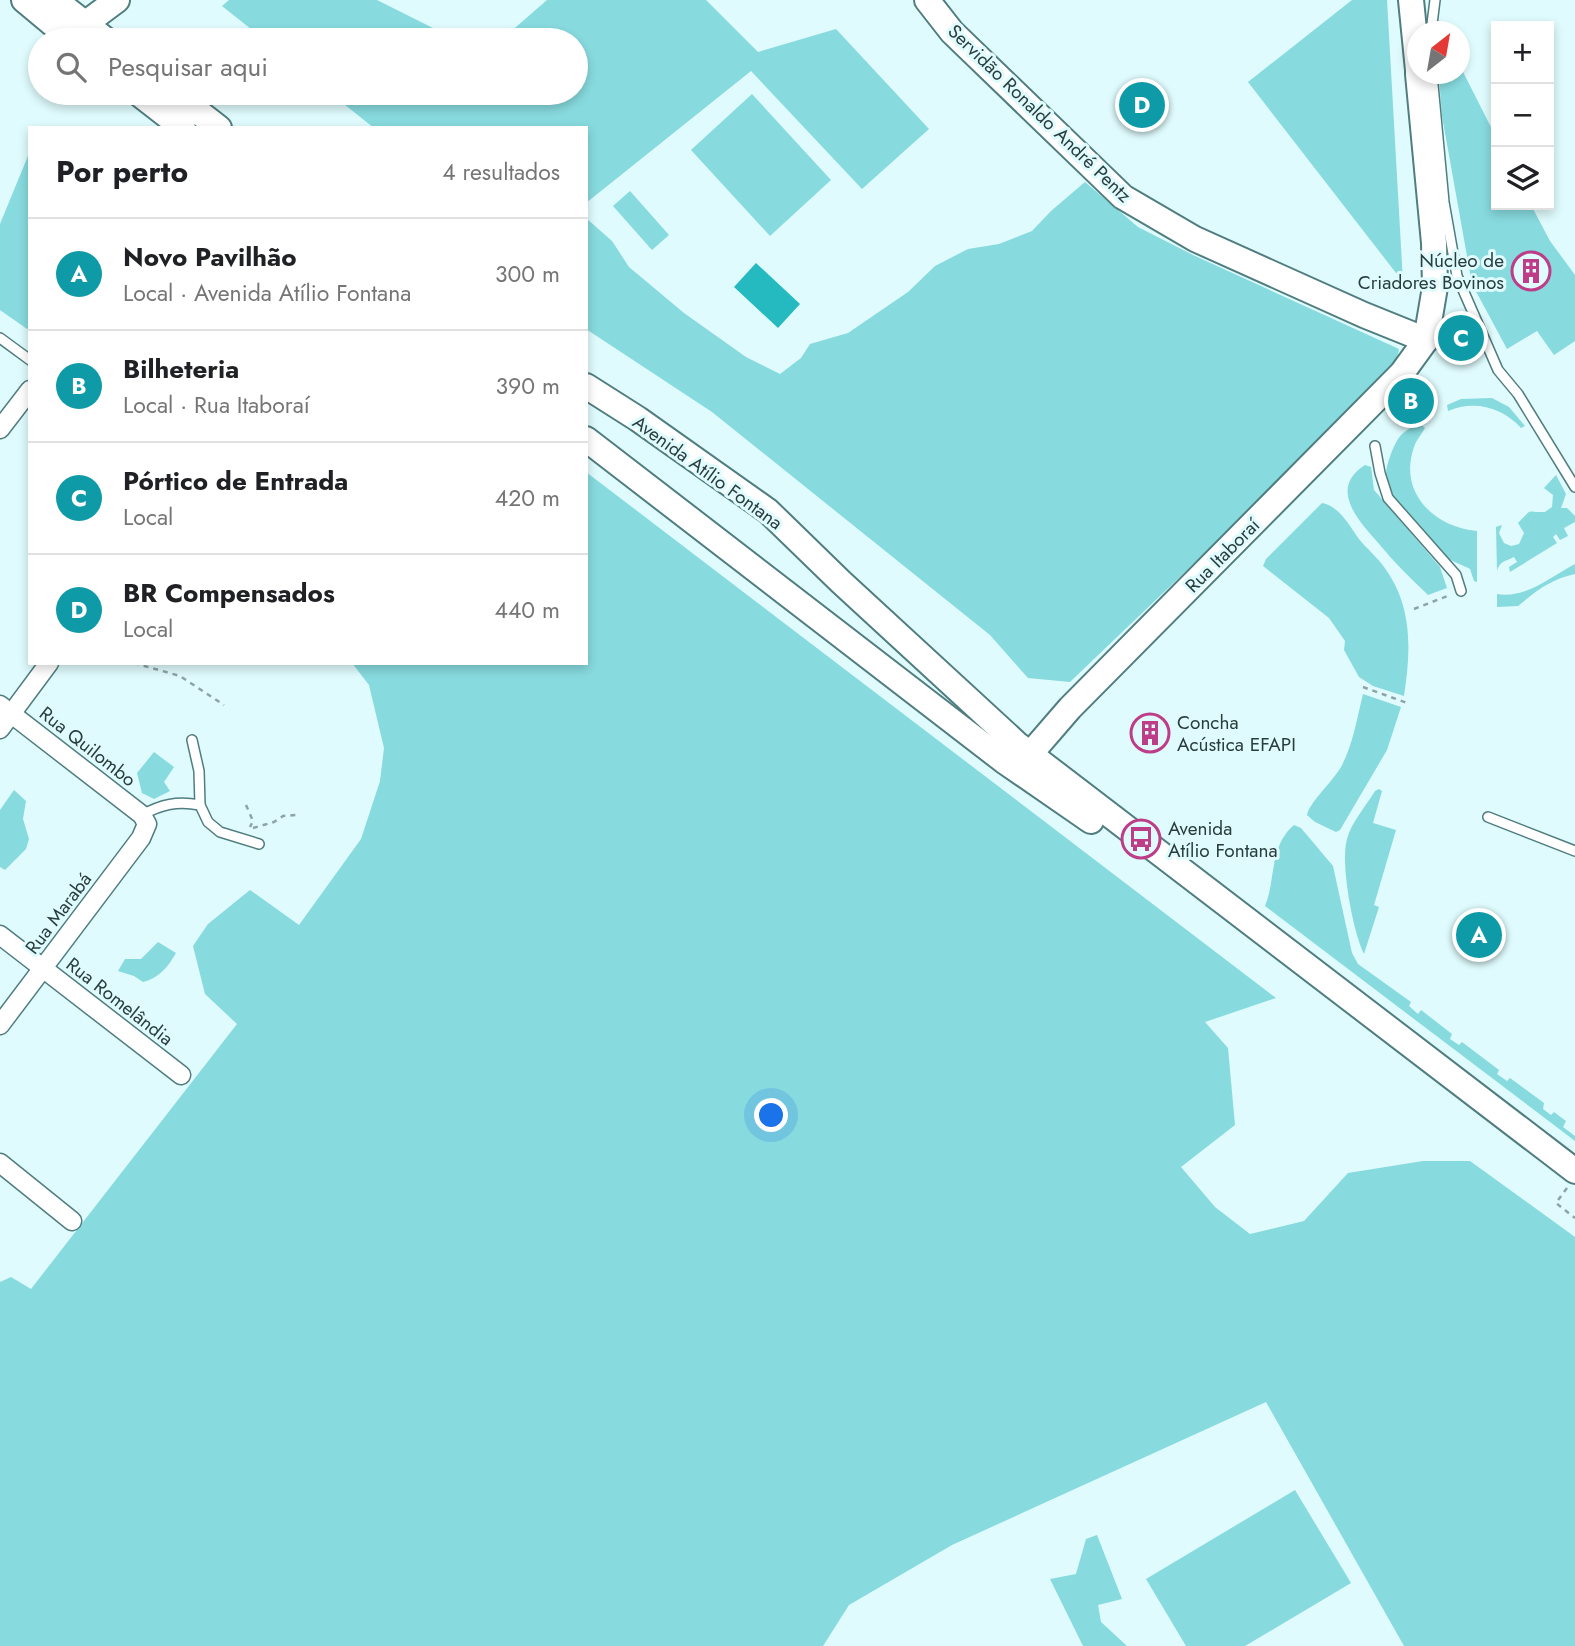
<!DOCTYPE html>
<html lang="pt">
<head>
<meta charset="utf-8">
<style>
	body { margin:0; font-family:Jost,sans-serif; background:#f2f2f2; color:#202124 }
	.controls { position:absolute; right:21px; top:21px; display:grid; overflow:hidden; border-radius:0px; box-shadow:0 4px 10px #0003 }
	.controls button { width:63px; height:63px; display:grid; place-items:center; padding:0; border:0; border-bottom:2px solid #e0e0e0; background:#fff; color:#202124; font:35px sans-serif }
	.compass { position:absolute; left:1407px; top:21px; width:63px; height:63px; border-radius:50%; background:#fff; box-shadow:0 4px 10px #0003; rotate:31deg }
	.you { position:absolute; left:772px; top:1116px; width:24px; height:24px; margin:-18px; border:5px solid #fff; border-radius:50%; background:#1a73e8; box-shadow:0 0 0 10px #1a73e833 }
	.badge { display:grid; place-items:center; width:46px; height:46px; border-radius:50%; background:#db2777; color:#fff; font-size:23px; font-weight:700 }
	.pin { position:absolute; translate:-50% -50%; border:4px solid #fff; box-shadow:0 2px 7px #0006 }
	.list { margin:0; padding:0; list-style:none }
	h2 { display:flex; justify-content:space-between; align-items:center; height:91px; margin:0; padding:0 28px; font-size:30px }
	h2 small { font-size:23px; font-weight:400; color:#757577 }
	.list li { display:grid; grid-template-columns:46px 1fr auto; gap:21px; align-items:center; box-sizing:border-box; height:112px; padding:0 28px; border-top:2px solid #e0e0e0 }
	.list b { display:block; font-size:26px; white-space:nowrap }
	.list p { margin:0; font-size:23px; white-space:nowrap; color:#757577 }
	.list em { font-size:23px; font-style:normal; color:#757577 }
	.icon { flex:none; width:38px; height:38px; fill:none; stroke:currentColor; stroke-width:2; stroke-linecap:round; stroke-linejoin:round }
	.map { position:relative; flex:none; width:1575px; height:1646px; overflow:hidden }
	.search { position:absolute; background:#fff; box-shadow:0 4px 10px #0003; left:28px; top:28px; width:560px; height:77px; display:flex; align-items:center; gap:18px; box-sizing:border-box; padding:0 24px; border-radius:38px; color:#757577; font-size:26px }
	.panel { position:absolute; background:#fff; box-shadow:0 4px 10px #0003; left:28px; top:126px; width:560px; height:539px; border-radius:0px }
	.map>svg:first-child { display:block }
	.green { fill:#87dade }
	.water { fill:#25b9c0 }
	.lines { fill:none; stroke-linecap:round; stroke-linejoin:round }
	.lane-casing { stroke:#507d7f; stroke-width:12 }
	.street-casing { stroke:#507d7f; stroke-width:21 }
	.secondary-casing { stroke:#507d7f; stroke-width:28 }
	.path { stroke:#8ca4a6; stroke-width:2.5; stroke-dasharray:5 5; stroke-linecap:butt }
	.lane { stroke:#fff; stroke-width:9 }
	.street { stroke:#fff; stroke-width:18 }
	.secondary { stroke:#fff; stroke-width:24 }
	.labels { text-anchor:middle; stroke-width:6; stroke-linejoin:round; paint-order:stroke }
	.street-label { font-size:19px; fill:#2a3d3e; stroke:#dffbfd }
	.poi-label { font-size:19px; fill:#2a3d3e; stroke:#dffbfd; text-anchor:start }
</style>
</head>
<body>
<div class="map">
<svg width="1575" height="1646" viewBox="0 0 1575 1646">
	<rect width="100%" height="100%" fill="#dffbfd"/>
	<g class="green">
		<polygon points="229,0 377,0 457,40 265,40 222,6"/>
		<polygon points="547,0 706,0 758,52 836,29 929,129 862,189 751,71 586,203 586,128 374,128 330,93 576,93 576,40 501,40"/>
		<polygon points="1352,0 1387,0 1403,282 1248,82"/>
		<polygon points="1460,66 1496,137 1496,205 1531,205 1550,241 1575,275 1575,341 1554,355 1537,331 1507,349 1472,284 1442,116 1439,77 1439,74 1460,74"/>
		<polygon points="752,94 831,180 770,236 691,150"/>
		<polygon points="30,151 30,327 27,329 0,310 0,224"/>
		<polygon points="1085,182 1138,227 1193,255 1399,349 1394,372 1070,682 1028,678 990,635 712,412 586,329 586,218 612,241 629,267 684,313 746,357 780,374 801,358 810,344 848,333 908,292 935,266 968,249 999,244 1032,231 1051,211"/>
		<polygon points="630,191 669,235 652,250 613,206"/>
		<path d="M1492,398l17,9 16,19 -4,2c-19,-21 -47,-28 -73,-17l-1,-6 14,-6z"/>
		<path d="M1419,423l6,5c-3,6 -9,12 -11,19 -16,46 20,80 63,84v51l-3,-1 -4,-12c-7,-4 -17,-7 -24,-12 -17,-14 -59,-60 -60,-82 0,-10 8,-32 15,-40 5,-5 13,-9 18,-12z"/>
		<path d="M1365,465l6,2 3,23 66,77 7,21 -19,7 -3,-3c-16,-15 -31,-30 -45,-47 -20,-23 -53,-56 -15,-80z"/>
		<polygon points="586,472 1276,998 1205,1022 1228,1048 1235,1125 1181,1167 1215,1207 1250,1234 1304,1221 1348,1173 1423,1161 1470,1161 1575,1237 1575,1646 1404,1646 1266,1402 952,1545 849,1605 823,1646 0,1646 0,1282 11,1277 31,1289 237,1024 205,994 193,946 208,924 250,890 299,925 361,839 380,781 384,748 369,685 352,663 586,663"/>
		<path d="M1556,475l10,19 -5,14h6l8,8v6l-11,6 4,8 -8,4 -4,-6 -3,3 4,6 -47,29 -1,-5 8,-5 -3,-5c-10,5 -14,4 -17,14l-1,-44 6,-2 -3,8 5,10 7,3 8,-2 5,-11 -6,-10c17,-17 6,-10 27,-11l7,-5 1,-12 -9,-7z"/>
		<path d="M1322,503c17,3 27,22 37,36 8,10 18,18 25,28 29,39 27,83 20,129l-31,-10 -14,-9 -15,-27 1,-9 -16,-23 -66,-52 3,-7z"/>
		<path d="M1575,564v10c-24,5 -39,17 -57,32l-21,1v-13c29,5 53,-17 78,-30z"/>
		<path d="M1363,694l38,13 -14,43 -47,80 -4,2 -21,-10 -8,-7c2,-12 26,-34 34,-48 12,-22 16,-49 22,-73z"/>
		<polygon points="154,752 174,767 164,782 170,791 154,799 142,793 137,773"/>
		<path d="M1379,789l3,2 -9,32 23,7 -22,75 5,2 -15,47c-11,-22 -24,-91 -17,-115 4,-16 19,-33 28,-48z"/>
		<polygon points="14,790 26,801 23,819 29,839 26,849 5,870 0,867 0,810"/>
		<path d="M1294,825l7,3 32,38 19,87 6,11 53,38 -2,4 9,8 3,-4 31,24 -2,5 9,6 3,-3 37,28 -2,4 10,7 3,-3 34,25 -1,6 8,6 3,-3 12,9 -3,6 12,9v5l-310,-235c11,-26 4,-60 29,-81z"/>
		<path d="M158,942l18,11c-8,14 -17,25 -33,29l-9,-6 -16,-5 7,-12h16z"/>
		<polygon points="1295,1490 1351,1583 1245,1646 1186,1646 1146,1579"/>
		<polygon points="1097,1535 1122,1599 1098,1605 1101,1622 1127,1646 1083,1646 1050,1579 1076,1574 1086,1539"/>
	</g>
	<polygon class="water" points="756,263 800,304 778,328 734,287"/>
	<g class="lines">
		<defs>
			<g id="lane">
				<polyline points="1431,32 1435,0"/>
				<polyline points="1432,74 1444,202 1457,276 1498,370 1518,394 1575,487"/>
				<polyline points="0,338 30,360"/>
				<polyline points="1375,446 1380,473 1388,498 1456,575 1461,591"/>
				<polyline points="192,740 199,771 200,805 208,822 220,832 259,844"/>
				<path d="M142,815c20,-11 35,-14 58,-10"/>
				<polyline points="1488,817 1575,851"/>
			</g>
			<g id="street">
				<polyline points="0,429 30,390"/>
				<polyline points="0,705 142,815 147,824 141,838 0,1025"/>
				<polyline points="0,729 49,663"/>
				<polyline points="0,935 181,1075"/>
				<polyline points="0,1163 72,1221"/>
			</g>
			<g id="secondary">
				<polyline points="24,0 72,40"/>
				<polyline points="55,0 106,40"/>
				<polyline points="927,0 952,32 1123,197 1195,239 1364,315 1426,340"/>
				<polyline points="1411,0 1418,70"/>
				<polyline points="74,32 117,0"/>
				<polyline points="138,93 183,128"/>
				<polyline points="174,93 219,128"/>
				<polyline points="586,386 638,419 768,511 841,582 1017,744 1575,1171"/>
				<polyline points="586,439 1004,761 1091,821"/>
				<polyline points="1019,767 1070,708 1402,373 1426,340 1435,287 1434,243 1418,74"/>
			</g>
		</defs>
		<use href="#lane" class="lane-casing"/>
		<use href="#street" class="street-casing"/>
		<use href="#secondary" class="secondary-casing"/>
		<g class="path">
			<polyline points="1414,609 1450,595"/>
			<polyline points="134,663 180,676 224,705"/>
			<polyline points="1363,687 1410,704"/>
			<polyline points="246,805 253,821 250,827"/>
			<polyline points="253,828 274,822 283,816 297,815"/>
			<polyline points="1567,1188 1556,1203 1575,1218"/>
		</g>
		<use href="#lane" class="lane"/>
		<use href="#street" class="street"/>
		<use href="#secondary" class="secondary"/>
	</g>
	<defs>
		<symbol id="building-ring" viewBox="-11 -11 22 22"><circle r="9.5" fill="#dffbfd" stroke="#bd3d88" stroke-width="1.5"/><path d="M-4-6H4V6H1V3H-1V6H-4ZM-2.5-4.3h1.7v1.8h-1.7ZM.8-4.3h1.7v1.8H.8ZM-2.5-1h1.7V.8h-1.7ZM.8-1h1.7V.8H.8Z" fill="#bd3d88"/></symbol>
		<symbol id="bus-ring" viewBox="-11 -11 22 22"><circle r="9.5" fill="#dffbfd" stroke="#bd3d88" stroke-width="1.5"/><path d="M-5-6H5V4H4V6H2V4H-2V6H-4V4H-5ZM-3.5-4V0h7V-4ZM-3.5 1.2v1.5H-2V1.2ZM2 1.2v1.5H3.5V1.2Z" fill="#bd3d88"/></symbol>
	</defs>
	<g fill-rule="evenodd">
		<use href="#building-ring" x="1509" y="249" width="44" height="44"/>
		<use href="#building-ring" x="1128" y="711" width="44" height="44"/>
		<use href="#bus-ring" x="1119" y="817" width="44" height="44"/>
	</g>
	<g class="labels">
		<g class="street-label">
			<text transform="translate(1040 113) rotate(44)" y="7">Servidão Ronaldo André Pentz</text>
			<text transform="translate(708 472) rotate(36)" y="7">Avenida Atílio Fontana</text>
			<text transform="translate(1222 555) rotate(-45)" y="7">Rua Itaboraí</text>
			<text transform="translate(88 746) rotate(38)" y="7">Rua Quilombo</text>
			<text transform="translate(58 913) rotate(-53)" y="7">Rua Marabá</text>
			<text transform="translate(120 1001) rotate(38)" y="7">Rua Romelândia</text>
		</g>
		<g class="poi-label">
			<text x="1504" y="267" text-anchor="end">Núcleo de<tspan x="1504" dy="22">Criadores Bovinos</tspan></text>
			<text x="1177" y="729">Concha<tspan x="1177" dy="22">Acústica EFAPI</tspan></text>
			<text x="1168" y="835">Avenida<tspan x="1168" dy="22">Atílio Fontana</tspan></text>
		</g>
	</g>
</svg>
<div class="controls">
<button>+</button>
<button>−</button>
<button><svg class="icon" aria-label="layers" viewBox="0 0 24 24"><path d="M12 4l9 5-9 5-9-5zM3 14l9 5 9-5"/></svg></button>
</div>
<svg class="compass" viewBox="-18 -18 36 36"><path d="M0-13l5 13h-10z" fill="#e53935"/><path d="M0 13l5-13h-10z" fill="#757577"/></svg>
<div class="you"></div>
<div class="pin badge" style="left:1479px;top:935px;background:#0f9aa8">A</div>
<div class="pin badge" style="left:1411px;top:401px;background:#0f9aa8">B</div>
<div class="pin badge" style="left:1461px;top:338px;background:#0f9aa8">C</div>
<div class="pin badge" style="left:1142px;top:105px;background:#0f9aa8">D</div>
<div class="search"><svg class="icon" aria-label="search" viewBox="0 0 24 24"><circle cx="10" cy="10" r="6"/><path d="M15 15l6 6"/></svg>Pesquisar aqui</div>
<section class="panel">
<h2>Por perto<small>4 resultados</small></h2>
<ul class="list">
<li><span class="badge" style="background:#0f9aa8">A</span><div><b>Novo Pavilhão</b><p>Local · Avenida Atílio Fontana</p></div><em>300 m</em></li>
<li><span class="badge" style="background:#0f9aa8">B</span><div><b>Bilheteria</b><p>Local · Rua Itaboraí</p></div><em>390 m</em></li>
<li><span class="badge" style="background:#0f9aa8">C</span><div><b>Pórtico de Entrada</b><p>Local</p></div><em>420 m</em></li>
<li><span class="badge" style="background:#0f9aa8">D</span><div><b>BR Compensados</b><p>Local</p></div><em>440 m</em></li>
</ul>
</section>
</div>
</body>
</html>
